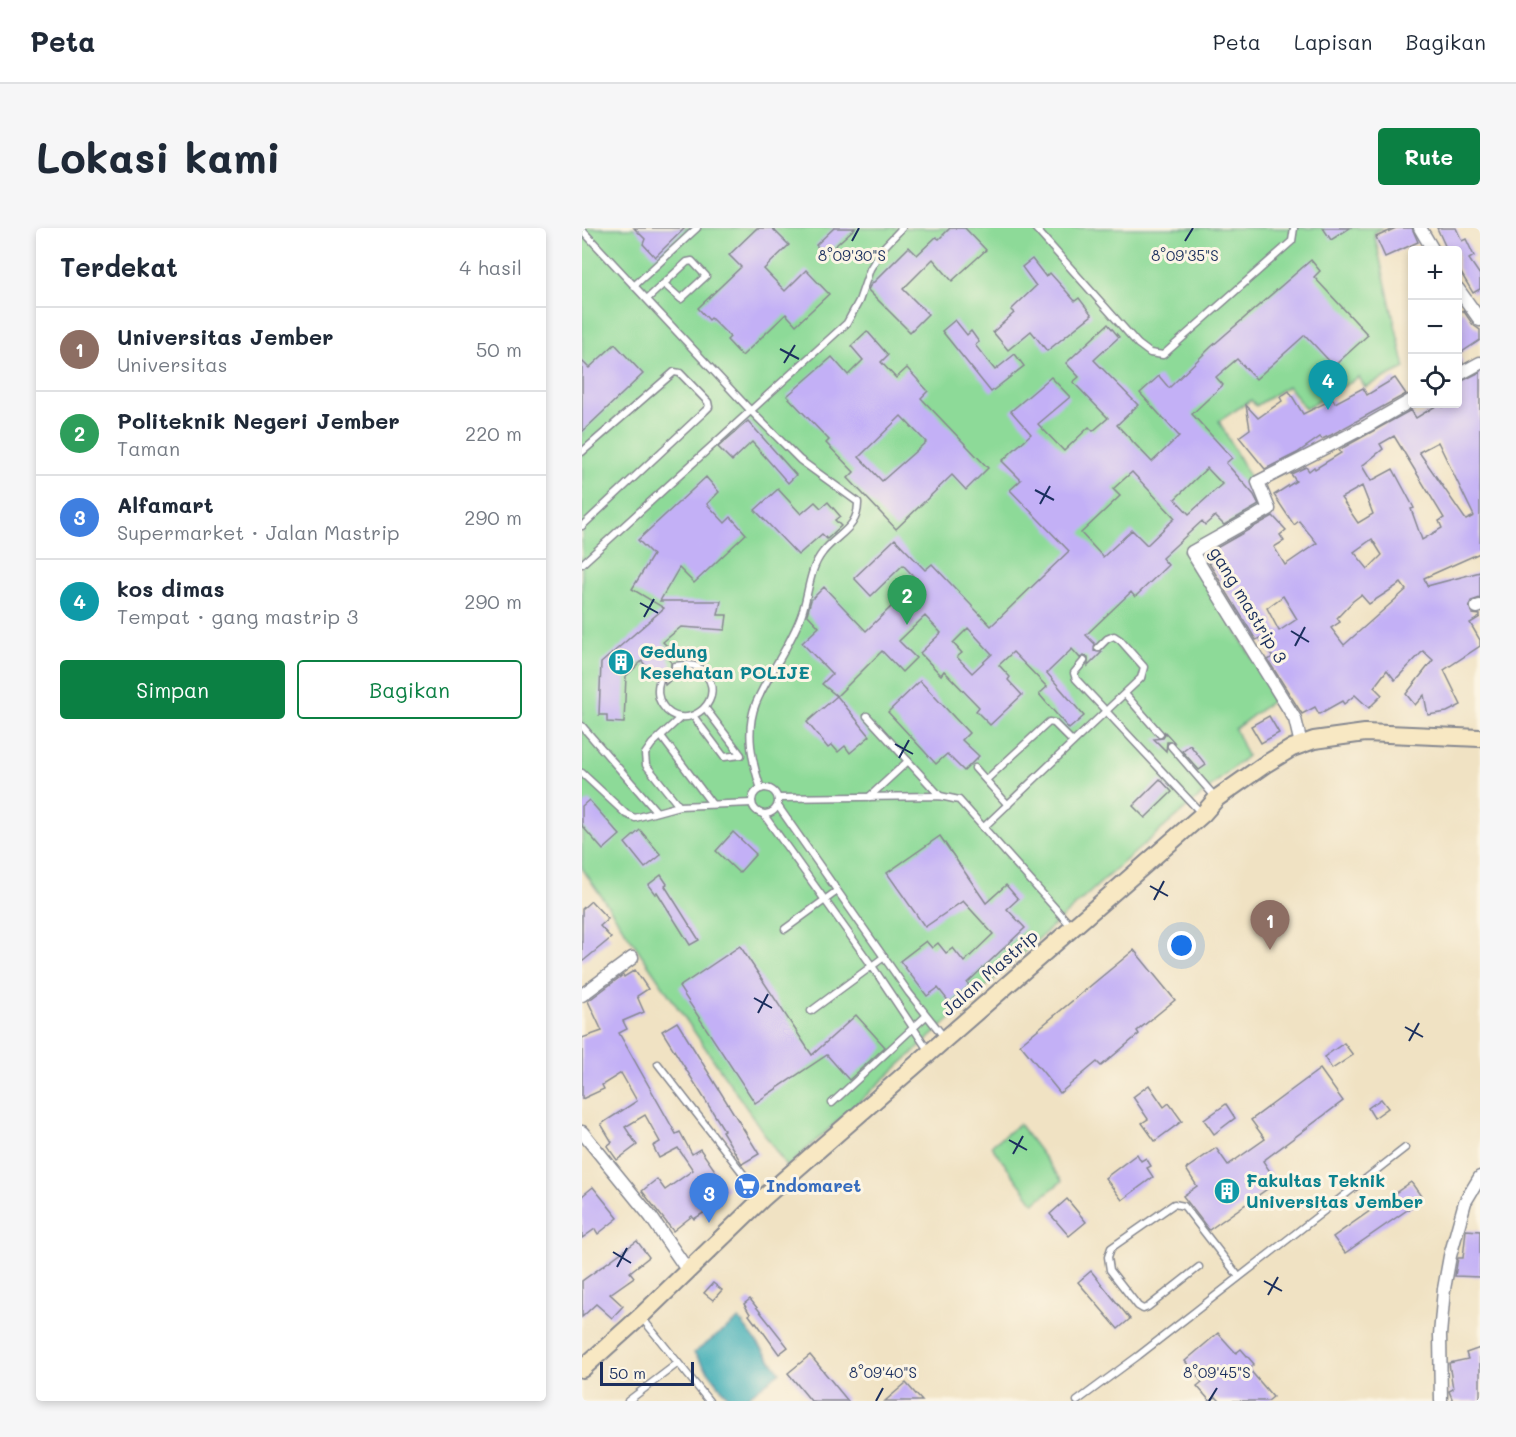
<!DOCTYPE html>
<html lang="id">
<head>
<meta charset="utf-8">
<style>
	body { margin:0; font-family:Mali,sans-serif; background:#f6f6f7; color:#1f2937 }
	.controls { position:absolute; right:18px; top:18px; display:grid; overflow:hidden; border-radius:6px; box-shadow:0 3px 9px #0003 }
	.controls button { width:54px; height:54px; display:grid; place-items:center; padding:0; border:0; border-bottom:2px solid #e0e1e3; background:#fff; color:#1f2937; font:30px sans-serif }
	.scale { position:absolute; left:18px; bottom:15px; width:94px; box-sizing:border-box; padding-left:6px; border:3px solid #1b2f5e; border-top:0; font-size:16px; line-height:21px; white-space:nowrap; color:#1b2f5e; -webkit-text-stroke:4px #fcf5e5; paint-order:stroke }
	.you { position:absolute; left:600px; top:718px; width:21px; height:21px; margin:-15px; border:4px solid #fff; border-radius:50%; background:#1a73e8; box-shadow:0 0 0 9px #1a73e833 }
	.badge { display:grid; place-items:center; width:39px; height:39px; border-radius:50%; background:#0b8043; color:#fff; font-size:20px; font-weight:700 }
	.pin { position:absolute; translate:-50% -50px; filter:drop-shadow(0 2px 3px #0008) }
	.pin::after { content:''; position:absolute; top:32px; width:21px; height:18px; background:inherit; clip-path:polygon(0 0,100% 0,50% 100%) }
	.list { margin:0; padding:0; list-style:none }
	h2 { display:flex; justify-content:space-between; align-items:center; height:78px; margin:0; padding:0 24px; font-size:26px }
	h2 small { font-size:20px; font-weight:400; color:#747a83 }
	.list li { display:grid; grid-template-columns:39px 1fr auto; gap:18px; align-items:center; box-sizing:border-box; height:84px; padding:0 24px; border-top:2px solid #e0e1e3 }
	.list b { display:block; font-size:22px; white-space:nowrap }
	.list p { margin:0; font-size:20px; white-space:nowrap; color:#747a83 }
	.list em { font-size:20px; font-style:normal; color:#747a83 }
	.actions { display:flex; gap:12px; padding:18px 24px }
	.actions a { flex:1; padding:14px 0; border:2px solid #0b8043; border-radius:6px; text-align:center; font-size:21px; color:#0b8043 }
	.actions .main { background:#0b8043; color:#fff }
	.icon { flex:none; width:33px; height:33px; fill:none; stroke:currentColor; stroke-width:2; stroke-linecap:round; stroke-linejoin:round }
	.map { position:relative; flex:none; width:898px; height:1173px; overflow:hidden; border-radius:6px }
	header { display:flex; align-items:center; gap:36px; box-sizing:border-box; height:84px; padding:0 30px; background:#fff; border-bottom:2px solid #e0e1e3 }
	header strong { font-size:28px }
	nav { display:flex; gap:33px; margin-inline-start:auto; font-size:21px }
	.intro { display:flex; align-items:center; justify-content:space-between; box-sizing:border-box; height:144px; padding:0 36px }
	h1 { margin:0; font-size:42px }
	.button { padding:15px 27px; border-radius:6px; background:#0b8043; color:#fff; font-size:21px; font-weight:700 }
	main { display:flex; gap:36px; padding:0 36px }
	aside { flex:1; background:#fff; border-radius:6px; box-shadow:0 3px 9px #0003 }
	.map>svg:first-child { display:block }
	.green { fill:#8dda98; stroke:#54847b; stroke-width:1.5 }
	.water { fill:#3cadb6; stroke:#2c6e8a; stroke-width:1.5 }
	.building { fill:#c3b0f6; fill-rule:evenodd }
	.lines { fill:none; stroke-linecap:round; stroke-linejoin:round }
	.lane-casing { stroke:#868890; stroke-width:9 }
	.street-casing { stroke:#868890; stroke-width:15 }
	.secondary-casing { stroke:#868890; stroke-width:20 }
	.lane { stroke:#fff; stroke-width:6 }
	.street { stroke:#fff; stroke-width:12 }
	.secondary { stroke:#f8e8c3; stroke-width:16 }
	.ticks { fill:none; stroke:#1b2f5e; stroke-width:2 }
	.labels { text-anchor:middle; stroke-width:6; stroke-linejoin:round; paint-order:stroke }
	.street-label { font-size:18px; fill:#1b2f5e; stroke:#fcf5e5 }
	.culture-label { font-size:18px; font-weight:bold; fill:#0d838f; stroke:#fcf5e5; text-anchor:start }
	.shop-label { font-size:18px; font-weight:bold; fill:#366cbe; stroke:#fcf5e5; text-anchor:start }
	.ticks-label { font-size:15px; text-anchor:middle; fill:#1b2f5e; stroke:#fcf5e5; stroke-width:6; stroke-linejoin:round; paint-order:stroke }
</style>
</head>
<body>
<header>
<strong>Peta</strong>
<nav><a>Peta</a><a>Lapisan</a><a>Bagikan</a></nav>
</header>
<div class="intro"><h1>Lokasi kami</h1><a class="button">Rute</a></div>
<main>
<aside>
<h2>Terdekat<small>4 hasil</small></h2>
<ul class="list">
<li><span class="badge" style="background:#8d6e63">1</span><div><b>Universitas Jember</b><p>Universitas</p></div><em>50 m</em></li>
<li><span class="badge" style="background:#2e9e5b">2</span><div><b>Politeknik Negeri Jember</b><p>Taman</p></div><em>220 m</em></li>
<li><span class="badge" style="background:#3f7fe0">3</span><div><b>Alfamart</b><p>Supermarket · Jalan Mastrip</p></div><em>290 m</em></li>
<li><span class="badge" style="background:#0f9aa8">4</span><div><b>kos dimas</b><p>Tempat · gang mastrip 3</p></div><em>290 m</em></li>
</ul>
<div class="actions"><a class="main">Simpan</a><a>Bagikan</a></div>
</aside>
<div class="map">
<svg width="898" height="1173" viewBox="0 0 898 1173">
	<rect width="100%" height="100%" fill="#fcf5e5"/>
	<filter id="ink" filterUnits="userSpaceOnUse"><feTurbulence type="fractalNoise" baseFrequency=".0167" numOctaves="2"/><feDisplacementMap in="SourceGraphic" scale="12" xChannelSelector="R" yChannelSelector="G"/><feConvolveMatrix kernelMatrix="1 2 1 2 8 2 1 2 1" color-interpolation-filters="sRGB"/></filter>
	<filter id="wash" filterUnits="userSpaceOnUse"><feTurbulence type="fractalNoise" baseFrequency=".008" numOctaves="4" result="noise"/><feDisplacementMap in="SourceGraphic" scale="24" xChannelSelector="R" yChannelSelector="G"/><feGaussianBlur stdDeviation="1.35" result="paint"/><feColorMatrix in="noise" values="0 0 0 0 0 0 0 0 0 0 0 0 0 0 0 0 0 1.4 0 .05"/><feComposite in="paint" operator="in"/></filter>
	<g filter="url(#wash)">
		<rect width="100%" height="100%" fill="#f0e2c3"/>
		<g class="green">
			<polygon points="0,0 801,0 792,5 823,140 783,159 777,149 723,181 706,158 674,178 669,172 637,193 685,282 607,324 694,470 653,501 665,528 537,638 205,939 0,640"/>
			<polygon points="437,896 480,953 452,975 409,918"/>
		</g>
		<polygon class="water" points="157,1091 198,1144 160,1173 149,1173 112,1125"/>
		<g id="blocks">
			<g class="building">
				<polygon points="52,0 103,0 73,29 61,16 63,11"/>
				<polygon points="175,0 190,0 207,17 182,41 203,63 224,42 247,66 214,97 204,86 160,128 145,112 148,109 129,90 127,92 116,80 159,39 147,27"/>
				<polygon points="252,0 273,0 243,27 234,17"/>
				<polygon points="368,0 383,0 404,22 370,53 351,31 321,61 346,86 328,104 286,62 288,58 327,19 335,27 354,9 357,11"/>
				<polygon points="741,0 768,0 749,12"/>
				<polygon points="814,0 830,0 836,14 803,29 794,9"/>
				<polygon points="855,0 874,0 880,13 884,11 892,28 887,31 898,47 898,61 891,65 876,40 876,22 865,22"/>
				<polygon points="450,31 464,49 468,45 493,73 497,70 510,87 465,123 449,103 426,122 411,104 432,85 429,82 454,58 440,39"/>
				<path d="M729,32l9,11 -6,6 54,58 -34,31 -29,-31 -49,44 -19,-20 -21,18 7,8 -31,29 40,44 -6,5 28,32 5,10 -35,20 -9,-9 -10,9 -3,-4 -40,37 6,7 -33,32 -4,-5 -45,43 9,9 -1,7 8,1 -14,14v-9l-4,-1 -4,2 -8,-9 -25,24 37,43 -15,13 -30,-35 8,-7 -34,-35 -14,13 11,12 -2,3 14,15 -32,30 -14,-14 3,-4 -35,-36 -3,4 -21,-22 21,-20 -16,-17 -26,25 17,17 -14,14 -20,-21 -45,45 -15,-12 10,-10 -30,-31 17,-16 -12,-13 4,-14 13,-13 42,44 52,-50 -15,-16 -32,31 -17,-18 41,-39 30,31 7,-6 59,62 78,-75 -59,-61 11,-10 -19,-19 29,-27 -20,-23 40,-34 19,20 -32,27 26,27 25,-24 4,4 15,-13 -35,-36 6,-5 -13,-14 42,-39 11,13 -25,23 44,45 -21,20 35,37 27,-26 -39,-43 19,-17 10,12 42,-41zM625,240l15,16 -33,30 -14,-15zM550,244l43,46 -28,27 -15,-15 -29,27 -22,-24 39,-37 -7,-7zM386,400l24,26 -20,19 -15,-16 5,-4 -9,-10z"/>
				<polygon points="881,82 891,97 898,102 898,112 877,126 881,135 876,138 876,86"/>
				<polygon points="373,92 385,107 389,103 397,114 393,117 413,142 433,126 442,138 409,164 360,103"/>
				<path d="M285,103l21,24 -7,7 15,16 11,-10 21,23 -7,7 67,70 -22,22 -14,-15 -56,54 -48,-51 6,-6 -28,-29 3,-3 -42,-44 45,-39 16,18 15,-15 -12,-14zM319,188l25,26 -44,39 -23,-24z"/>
				<polygon points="33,116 61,146 0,204 0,133 7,140"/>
				<path d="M898,144v181l-56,25 3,8 53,-14v26l-9,3 -2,5 3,8 8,1v2l-10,6 10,17v6l-36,24 17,35 -14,7 -19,3 -4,-20 -9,10 -9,-11 27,-34 -10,-9 -28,29 -8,-10 -13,17 8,8 -13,13 -14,-13 -11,9 -2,-3 -23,13 -4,-7 -13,7 -34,-54 5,-3 -13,-19 -4,2 -52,-85 69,-39 13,14 -6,5 4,6 -10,6 11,18 32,-22 -18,-22 -5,4 -20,-30 22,-14 -5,-7 15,-7 3,4 5,-4 1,2 26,-16 -2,-3 72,-40 5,8 23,-14 4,3 8,-3h7v-21zM812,208l50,82 -5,3 3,7 -20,12 -11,-31 3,-1 -21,-39 -22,12 -9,-15 21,-17 -3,-5zM856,214l36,74 -8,4 -47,-68zM780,258l11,28 -15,9 -17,-25zM790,311l10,16 -14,14 -14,-17zM819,355l5,7 -62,55 -13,-17 9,-6 -3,-4 16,-17 8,-6 8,9zM701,368l14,23 -18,12 -12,-23z"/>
				<polygon points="813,150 824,166 749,207 740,211 738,209 715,225 683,241 657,209 668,201 664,177 676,190 700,173 698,169 707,163 721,186 751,171 753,175 781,160 785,167"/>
				<polygon points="166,193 214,247 206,255 170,214 150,233 136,219"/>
				<polygon points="124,249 137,264 125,276 143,295 149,289 164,306 112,355 97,340 78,373 139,373 136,387 145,387 143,402 99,399 81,414 92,425 86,431 89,434 89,441 98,444 83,457 81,447 74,447 71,444 70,446 60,433 44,448 42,495 25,494 25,487 17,487 19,435 82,380 50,361 71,327 56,312"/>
				<polygon points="196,261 219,286 233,274 239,280 246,274 258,288 253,292 259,298 245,311 240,306 216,327 173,282"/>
				<polygon points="338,453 387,505 380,512 397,528 382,543 365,526 354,536 306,484"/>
				<polygon points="255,468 288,508 268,525 263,518 256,524 250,517 246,520 225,494"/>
				<polygon points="687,488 697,505 679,515 669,498"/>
				<polygon points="582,503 592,514 585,514 584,523 572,511 581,510 583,507"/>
				<polygon points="608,517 624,537 617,542 600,523"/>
				<polygon points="578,551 590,564 563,590 551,578"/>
				<polygon points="7,572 38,607 21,622 0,598 0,578"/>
				<polygon points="58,602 79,627 63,640 43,615"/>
				<polygon points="151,604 174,626 157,645 134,623"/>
				<polygon points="358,608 404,675 424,657 436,671 425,681 443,700 385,755 388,758 368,775 356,760 345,768 318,733 344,713 350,720 356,715 364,725 371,720 382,734 411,706 381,673 343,699 305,645"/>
				<polygon points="79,647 85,656 83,658 117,712 108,717 75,664 73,666 66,657"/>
				<polygon points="9,673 26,691 18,698 29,710 0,734 0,681"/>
				<polygon points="158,718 230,827 274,787 303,819 267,852 245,827 173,875 97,759"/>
				<polygon points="552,722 593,772 555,803 557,806 519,838 515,834 478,865 438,816"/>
				<polygon points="53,742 66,761 55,768 62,784 41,793 45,801 37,805 94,906 98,904 110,926 118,921 146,961 127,974 131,979 112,991 110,988 91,1003 60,963 75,951 83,962 111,942 96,920 77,930 71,918 78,914 63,887 43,899 55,917 35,932 25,918 30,914 19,896 55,873 39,845 20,857 22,861 0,871 0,810 20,803 6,773 41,747 42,749"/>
				<polygon points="95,794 177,926 160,936 140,903 142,902 80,803"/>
				<polygon points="762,815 771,827 750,841 742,829"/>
				<polygon points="738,841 761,873 681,933 695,954 627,1002 601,968 615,958 604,941 634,920 646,937 683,911 669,892"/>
				<polygon points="567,857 582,879 587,875 600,893 573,913 560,895 566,891 551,869"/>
				<polygon points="799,871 806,880 792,890 786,880"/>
				<polygon points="644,876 653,890 632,906 622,892"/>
				<polygon points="555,926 559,933 564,930 569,938 565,940 571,949 540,972 523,950"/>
				<polygon points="829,954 841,971 763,1025 751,1009"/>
				<polygon points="11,959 36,990 16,1006 13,1001 0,1010 0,968"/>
				<polygon points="485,971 504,994 487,1008 468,986"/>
				<polygon points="884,1002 898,1003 898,1049 873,1048 876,1030 881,1030"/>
				<polygon points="55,1013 67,1029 48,1044 52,1049 28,1066 41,1078 30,1090 14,1076 0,1089 0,1053"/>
				<polygon points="509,1043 548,1091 536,1101 496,1054"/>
				<polygon points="131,1055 140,1062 131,1072 122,1065"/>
				<polygon points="168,1071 206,1119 197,1126 174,1094 173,1095 167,1087 168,1086 162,1076"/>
				<polygon points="636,1105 654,1125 659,1121 672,1136 667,1141 691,1169 686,1173 638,1173 634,1169 628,1173 615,1158 620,1154 603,1133"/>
				<polygon points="898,1120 898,1173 871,1173 867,1163 871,1161 867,1135 886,1131 884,1125"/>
				<polygon points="228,1127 266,1173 229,1173 206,1145"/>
				<polygon points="324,1155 340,1173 303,1173"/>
			</g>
		</g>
	</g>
	<g filter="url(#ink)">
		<use href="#blocks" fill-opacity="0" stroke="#868890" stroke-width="1.5"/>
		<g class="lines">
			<defs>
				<g id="lane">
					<polyline points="453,0 556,116 568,125 581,127 710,13 712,0"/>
					<path d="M0,2l168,180 50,50 58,42c1,26 -21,32 -35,50 -14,17 -14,41 -21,61 -11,33 -33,59 -46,90 -11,28 -4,59 5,86"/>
					<polyline points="53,57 115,0"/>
					<polyline points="65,71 105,34 110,33 124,48 99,71 82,56"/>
					<polyline points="0,224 92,144 98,145 126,174 127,179 123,183 0,298"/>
					<polyline points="0,336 265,95 277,73 288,41 301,20 320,0"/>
					<polyline points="502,433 492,445 494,451 524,483 559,450 562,439 538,412 532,408 525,411 516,420"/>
					<path d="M78,451c-3,9 -3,19 3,27 19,28 63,-2 44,-30 -8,-13 -19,-12 -32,-10"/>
					<polyline points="543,466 578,506"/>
					<polyline points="285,488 358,568"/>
					<polyline points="112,489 142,529 159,527 124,481"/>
					<polyline points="0,498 74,583"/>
					<polyline points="79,508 130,576"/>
					<polyline points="589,518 634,570"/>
					<polyline points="393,540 426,577"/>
					<polyline points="0,545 44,586 53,590 97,578 170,575"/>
					<polyline points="404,552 467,494 472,495 491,514"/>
					<circle cx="183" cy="573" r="13"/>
					<polyline points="287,569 326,533"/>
					<polyline points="196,570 358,568 377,572 489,698"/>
					<polyline points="97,578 64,537 63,526 70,516 98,490"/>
					<polyline points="196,578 327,765 362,809"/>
					<polyline points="182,587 290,738 346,822"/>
					<polyline points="401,600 524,483 620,586"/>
					<polyline points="203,701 255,663"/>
					<polyline points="229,783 302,729"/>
					<polyline points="76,836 180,970"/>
					<polyline points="250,875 344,788"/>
					<polyline points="617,1039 566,1079 561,1081 556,1078 528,1042 526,1029 529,1020 592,976 602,978 657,1049"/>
					<polyline points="60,1090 127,1173"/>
					<polyline points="46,1173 96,1135"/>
					<polyline points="495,1173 556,1128 823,920"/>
				</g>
				<g id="street">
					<polyline points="838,0 851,22"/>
					<polyline points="876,61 898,92"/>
					<polyline points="876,147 898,135"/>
					<polyline points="895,379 898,378"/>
					<polyline points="719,516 713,491 610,324 687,281 676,254 785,198 830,172"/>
					<polyline points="0,767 50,730"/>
					<polyline points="0,904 69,989 106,1043"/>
					<polyline points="859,1173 858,1107 862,1061 868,1028 883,974 898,949"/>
				</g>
				<polyline id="secondary" points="0,1141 59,1088 180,971 621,586 635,570 682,537 710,520 732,512 783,505 898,510"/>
			</defs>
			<use href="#lane" class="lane-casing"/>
			<use href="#street" class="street-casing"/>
			<use href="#secondary" class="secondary-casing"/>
			<use href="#lane" class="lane"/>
			<use href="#street" class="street"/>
			<use href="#secondary" class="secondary"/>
		</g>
	</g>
	<path class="ticks" d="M270,13l7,-13M603,13l8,-13M198,121l19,10M202,135l11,-18M453,262l19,10M458,276l10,-18M58,375l18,10M62,389l10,-18M709,403l18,11M713,418l10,-19M313,516l18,10M317,530l10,-18M568,658l18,10M572,672l10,-19M172,770l18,10M176,785l10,-19M823,799l18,10M827,813l10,-18M427,912l18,10M431,926l10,-18M31,1024l18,11M35,1039l10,-19M682,1053l18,10M686,1067l10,-18M294,1173l7,-13M627,1173l8,-13"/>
	<defs>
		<symbol id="building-disc" viewBox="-11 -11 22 22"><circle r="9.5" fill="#0f9aa8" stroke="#fcf5e5"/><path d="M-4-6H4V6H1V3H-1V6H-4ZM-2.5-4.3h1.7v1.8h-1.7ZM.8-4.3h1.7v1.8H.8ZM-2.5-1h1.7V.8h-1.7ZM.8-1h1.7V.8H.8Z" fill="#fff"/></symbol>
		<symbol id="supermarket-disc" viewBox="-11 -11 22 22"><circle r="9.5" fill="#3f7fe0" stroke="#fcf5e5"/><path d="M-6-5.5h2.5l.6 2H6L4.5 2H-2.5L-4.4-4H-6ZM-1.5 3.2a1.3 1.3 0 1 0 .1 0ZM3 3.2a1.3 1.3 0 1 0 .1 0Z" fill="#fff"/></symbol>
	</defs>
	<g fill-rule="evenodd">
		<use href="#building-disc" x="24" y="419" width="30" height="30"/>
		<use href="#supermarket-disc" x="150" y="943" width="30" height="30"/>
		<use href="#building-disc" x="630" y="948" width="30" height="30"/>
	</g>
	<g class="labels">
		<g class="street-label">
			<text transform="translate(666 377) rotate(59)" y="6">gang mastrip 3</text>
			<text transform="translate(408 745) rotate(-41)" y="6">Jalan Mastrip</text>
		</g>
		<g class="culture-label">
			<text x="58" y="430">Gedung<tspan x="58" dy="21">Kesehatan POLIJE</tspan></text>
			<text x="664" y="959">Fakultas Teknik<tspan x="664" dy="21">Universitas Jember</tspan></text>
		</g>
		<g class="shop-label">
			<text x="184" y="964">Indomaret</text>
		</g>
	</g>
	<g class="ticks-label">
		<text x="270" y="33">8°09'30"S</text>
		<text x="603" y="33">8°09'35"S</text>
		<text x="301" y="1150">8°09'40"S</text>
		<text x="635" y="1150">8°09'45"S</text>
	</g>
</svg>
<div class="controls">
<button>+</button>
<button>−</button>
<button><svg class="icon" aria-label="locate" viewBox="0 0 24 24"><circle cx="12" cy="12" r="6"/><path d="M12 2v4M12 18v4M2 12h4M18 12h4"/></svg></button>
</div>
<div class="scale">50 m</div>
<div class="you"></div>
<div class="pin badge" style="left:688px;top:722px;background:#8d6e63">1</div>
<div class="pin badge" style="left:325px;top:397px;background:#2e9e5b">2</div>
<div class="pin badge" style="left:127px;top:995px;background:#3f7fe0">3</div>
<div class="pin badge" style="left:746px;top:182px;background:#0f9aa8">4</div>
</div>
</main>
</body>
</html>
